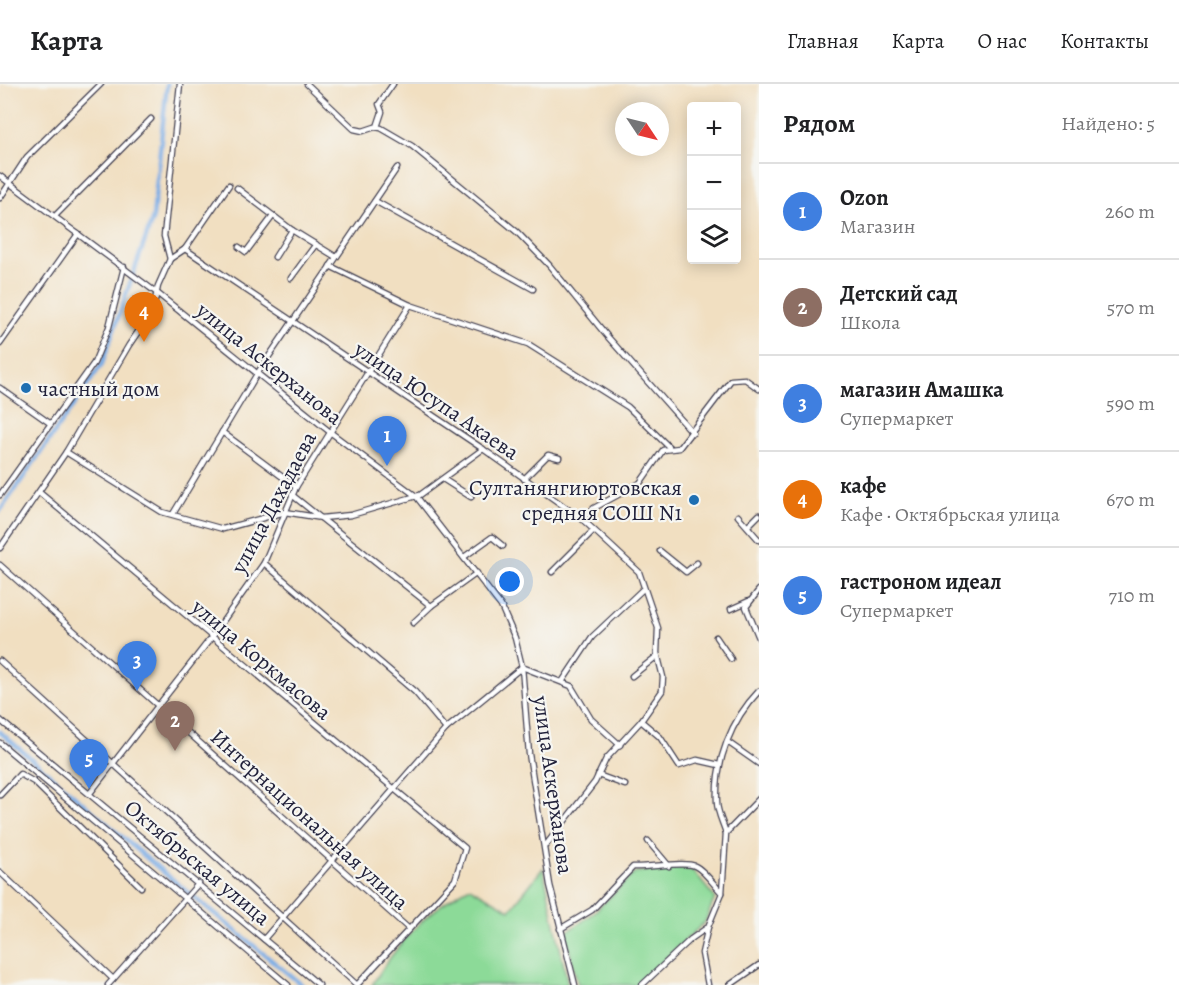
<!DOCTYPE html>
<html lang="ru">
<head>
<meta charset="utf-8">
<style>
	body { margin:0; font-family:Alegreya,serif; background:#f6f6f6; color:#202124 }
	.controls { position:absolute; right:18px; top:18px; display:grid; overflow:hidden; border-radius:6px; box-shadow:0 3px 15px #0003 }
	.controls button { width:54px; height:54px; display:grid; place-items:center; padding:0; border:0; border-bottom:2px solid #e0e0e0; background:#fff; color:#202124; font:30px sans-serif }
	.compass { position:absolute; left:615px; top:18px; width:54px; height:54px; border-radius:50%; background:#fff; box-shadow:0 3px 15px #0003; rotate:125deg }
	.you { position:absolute; left:510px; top:498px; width:21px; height:21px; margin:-15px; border:4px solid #fff; border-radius:50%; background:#1a73e8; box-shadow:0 0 0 9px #1a73e833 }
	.badge { display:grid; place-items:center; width:39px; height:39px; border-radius:50%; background:#1f6fb2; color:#fff; font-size:20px; font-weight:700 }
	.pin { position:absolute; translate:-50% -50px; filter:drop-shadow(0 2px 3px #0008) }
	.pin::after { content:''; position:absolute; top:32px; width:21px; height:18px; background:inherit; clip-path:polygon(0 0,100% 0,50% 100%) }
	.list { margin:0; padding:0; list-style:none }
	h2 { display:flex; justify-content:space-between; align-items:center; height:78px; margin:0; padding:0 24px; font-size:26px }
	h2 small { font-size:20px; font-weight:400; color:#757577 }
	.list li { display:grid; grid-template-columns:39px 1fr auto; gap:18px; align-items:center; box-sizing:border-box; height:96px; padding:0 24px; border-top:2px solid #e0e0e0 }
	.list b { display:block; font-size:22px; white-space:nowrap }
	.list p { margin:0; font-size:20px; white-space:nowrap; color:#757577 }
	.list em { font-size:20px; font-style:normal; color:#757577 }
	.icon { flex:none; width:33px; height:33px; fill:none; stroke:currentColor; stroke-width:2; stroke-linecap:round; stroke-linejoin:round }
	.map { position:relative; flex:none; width:759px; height:901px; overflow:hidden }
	header { display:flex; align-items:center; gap:36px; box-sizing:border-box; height:84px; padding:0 30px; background:#fff; border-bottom:2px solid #e0e0e0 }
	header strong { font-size:28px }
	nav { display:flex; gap:33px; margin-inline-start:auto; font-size:21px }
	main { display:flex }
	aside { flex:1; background:#fff }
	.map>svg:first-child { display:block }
	.green { fill:#8cda98; stroke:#577e6a; stroke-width:1.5 }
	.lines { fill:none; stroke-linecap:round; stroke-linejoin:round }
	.canal { stroke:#79ace5; stroke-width:4.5 }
	.minor-casing { stroke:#413e4f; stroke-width:7 }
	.minor { stroke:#fff; stroke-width:4.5 }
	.poi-dot { fill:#1f6fb2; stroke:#f6f6f2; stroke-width:2 }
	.labels { text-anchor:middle; stroke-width:4.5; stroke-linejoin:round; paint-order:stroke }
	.street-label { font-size:22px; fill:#22223b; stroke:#f6f6f2 }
	.poi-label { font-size:22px; fill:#22223b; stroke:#f6f6f2; text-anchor:start }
</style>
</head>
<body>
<header>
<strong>Карта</strong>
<nav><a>Главная</a><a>Карта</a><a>О нас</a><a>Контакты</a></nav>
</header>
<main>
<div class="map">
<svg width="759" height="901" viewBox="0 0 759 901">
	<rect width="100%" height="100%" fill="#f6f6f2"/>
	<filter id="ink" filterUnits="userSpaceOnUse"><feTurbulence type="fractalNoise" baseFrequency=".0167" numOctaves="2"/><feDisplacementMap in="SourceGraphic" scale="12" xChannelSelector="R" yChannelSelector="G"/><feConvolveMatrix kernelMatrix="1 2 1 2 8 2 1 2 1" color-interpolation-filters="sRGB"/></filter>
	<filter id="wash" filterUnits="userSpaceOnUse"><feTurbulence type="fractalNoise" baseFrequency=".008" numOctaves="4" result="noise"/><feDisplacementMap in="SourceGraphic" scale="24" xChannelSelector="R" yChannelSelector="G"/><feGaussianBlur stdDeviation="1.35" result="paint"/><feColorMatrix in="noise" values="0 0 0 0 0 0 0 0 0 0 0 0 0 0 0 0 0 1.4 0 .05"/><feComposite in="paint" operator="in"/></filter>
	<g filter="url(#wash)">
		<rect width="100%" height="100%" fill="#f1dfc1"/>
		<g class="green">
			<path d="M543,784l25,117h-196c25,-41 55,-76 98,-98l40,23z"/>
			<polygon points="680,784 693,787 715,814 705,838 637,901 578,901 565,849 590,832 636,788"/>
		</g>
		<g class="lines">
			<g class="canal">
				<polyline points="0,427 102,280 153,133 167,0"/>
				<polyline points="0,648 162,787 302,901"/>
			</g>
		</g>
	</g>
	<g filter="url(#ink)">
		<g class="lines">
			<defs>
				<g id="minor">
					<polyline points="307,0 354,45 363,47 375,43 381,44 412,62 517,148 549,181 607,252 693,349"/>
					<polyline points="377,43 382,28 379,20 393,0"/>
					<polyline points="0,92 157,209 330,348 416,412 501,522 515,554 522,583 529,670 550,801 575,901"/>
					<polyline points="237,104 292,146 336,173"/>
					<polyline points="0,114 27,73 101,0"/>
					<polyline points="375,117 533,205"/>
					<polyline points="55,132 151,35"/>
					<polyline points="239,163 246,168 273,132"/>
					<polyline points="185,165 483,365 582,435 639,488 658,544 657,569 663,593 662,607 641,637 606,675 595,698 546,761"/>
					<polyline points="275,173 292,146"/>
					<polyline points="170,175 164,152 180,0"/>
					<polyline points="330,182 410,221 528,260 628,323 669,363"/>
					<polyline points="291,194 316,160"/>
					<polyline points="0,260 78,150"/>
					<polyline points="0,304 51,340"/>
					<polyline points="222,348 296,403"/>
					<polyline points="66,368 162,428 223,445 285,428 322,434 351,431 420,411 483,365"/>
					<polyline points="443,395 471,413"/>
					<polyline points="524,395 548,371 559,374"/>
					<polyline points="40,409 465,764 455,796 357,901"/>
					<polyline points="0,411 94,279 109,243 124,183"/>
					<polyline points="292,411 431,522 477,489"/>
					<polyline points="173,430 257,290 397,84"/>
					<polyline points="738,432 759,456"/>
					<polyline points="582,435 594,424 640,399 663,366 679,364 731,296 745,295 759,305"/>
					<polyline points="749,441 759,431"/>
					<polyline points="0,464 66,368 129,261 153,226 158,202 170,175 185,165 229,101"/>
					<polyline points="660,467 686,488 697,479"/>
					<polyline points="464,473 492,453 503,462"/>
					<polyline points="264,479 415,608 446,645"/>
					<polyline points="0,481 409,845"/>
					<polyline points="552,488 593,447"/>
					<polyline points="759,506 746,523 759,554"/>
					<polyline points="731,525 749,517"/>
					<polyline points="413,539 431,522"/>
					<polyline points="716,553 731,575"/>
					<polyline points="0,577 357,901"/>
					<polyline points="632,592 657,572"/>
					<polyline points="562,598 592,553 643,505"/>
					<polyline points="0,636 319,901"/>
					<polyline points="641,637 660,653 679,682 697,676 719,681"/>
					<polyline points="0,659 288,901"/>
					<polyline points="729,659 759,680"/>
					<polyline points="598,691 625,701"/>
					<polyline points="90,709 211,554 264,479 296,403 410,221"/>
					<polyline points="0,711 20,690 34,698 141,803"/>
					<path d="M726,749c-3,-10 -9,-21 -9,-31 -2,-41 14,-82 42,-111"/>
					<polyline points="648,757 669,782"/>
					<polyline points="0,788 113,895"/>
					<path d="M560,845l32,-19 41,-43c15,1 52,-6 62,-1 9,4 19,19 27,27"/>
					<polyline points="264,855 446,645 522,583 571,602 591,635 620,661"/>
					<polyline points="108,901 199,799"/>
					<polyline points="642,901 691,855 708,843 722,809 726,749 759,715"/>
					<polyline points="708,901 702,869 708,843"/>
					<polyline points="730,901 759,881"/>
				</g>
			</defs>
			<use href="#minor" class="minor-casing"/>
			<use href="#minor" class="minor"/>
		</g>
	</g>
	<g class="poi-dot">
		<circle cx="26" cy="304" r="6"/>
		<circle cx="694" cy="416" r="6"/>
	</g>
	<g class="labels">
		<g class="street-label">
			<text transform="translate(270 279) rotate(39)" y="8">улица Аскерханова</text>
			<text transform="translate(437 316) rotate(34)" y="8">улица Юсупа Акаева</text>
			<text transform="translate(273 418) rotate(-62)" y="8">улица Дахадаева</text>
			<text transform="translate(262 575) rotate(40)" y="8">улица Коркмасова</text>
			<text transform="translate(554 701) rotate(82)" y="8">улица Аскерханова</text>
			<text transform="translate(310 735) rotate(42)" y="8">Интернациональная улица</text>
			<text transform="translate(198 778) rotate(40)" y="8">Октябрьская улица</text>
		</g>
		<g class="poi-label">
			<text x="38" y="312">частный дом</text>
			<text x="682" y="411" text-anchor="end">Султанянгиюртовская<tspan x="682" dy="25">средняя СОШ N1</tspan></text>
		</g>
	</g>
</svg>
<div class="controls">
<button>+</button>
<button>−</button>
<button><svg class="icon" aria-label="layers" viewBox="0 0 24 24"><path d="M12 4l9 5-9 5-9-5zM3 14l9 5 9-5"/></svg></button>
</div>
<svg class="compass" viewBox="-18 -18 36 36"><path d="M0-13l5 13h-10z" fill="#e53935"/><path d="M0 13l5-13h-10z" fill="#757577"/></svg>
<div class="you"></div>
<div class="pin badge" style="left:387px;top:382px;background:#3f7fe0">1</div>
<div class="pin badge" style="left:175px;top:667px;background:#8d6e63">2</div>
<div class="pin badge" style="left:137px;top:607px;background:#3f7fe0">3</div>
<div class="pin badge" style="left:144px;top:258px;background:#e8710a">4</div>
<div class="pin badge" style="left:89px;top:705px;background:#3f7fe0">5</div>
</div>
<aside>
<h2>Рядом<small>Найдено: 5</small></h2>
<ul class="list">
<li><span class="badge" style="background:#3f7fe0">1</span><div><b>Ozon</b><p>Магазин</p></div><em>260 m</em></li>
<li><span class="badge" style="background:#8d6e63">2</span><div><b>Детский сад</b><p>Школа</p></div><em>570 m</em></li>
<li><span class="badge" style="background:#3f7fe0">3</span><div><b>магазин Амашка</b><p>Супермаркет</p></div><em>590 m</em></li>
<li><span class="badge" style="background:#e8710a">4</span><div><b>кафе</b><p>Кафе · Октябрьская улица</p></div><em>670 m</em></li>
<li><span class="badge" style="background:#3f7fe0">5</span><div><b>гастроном идеал</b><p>Супермаркет</p></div><em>710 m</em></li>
</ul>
</aside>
</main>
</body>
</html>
